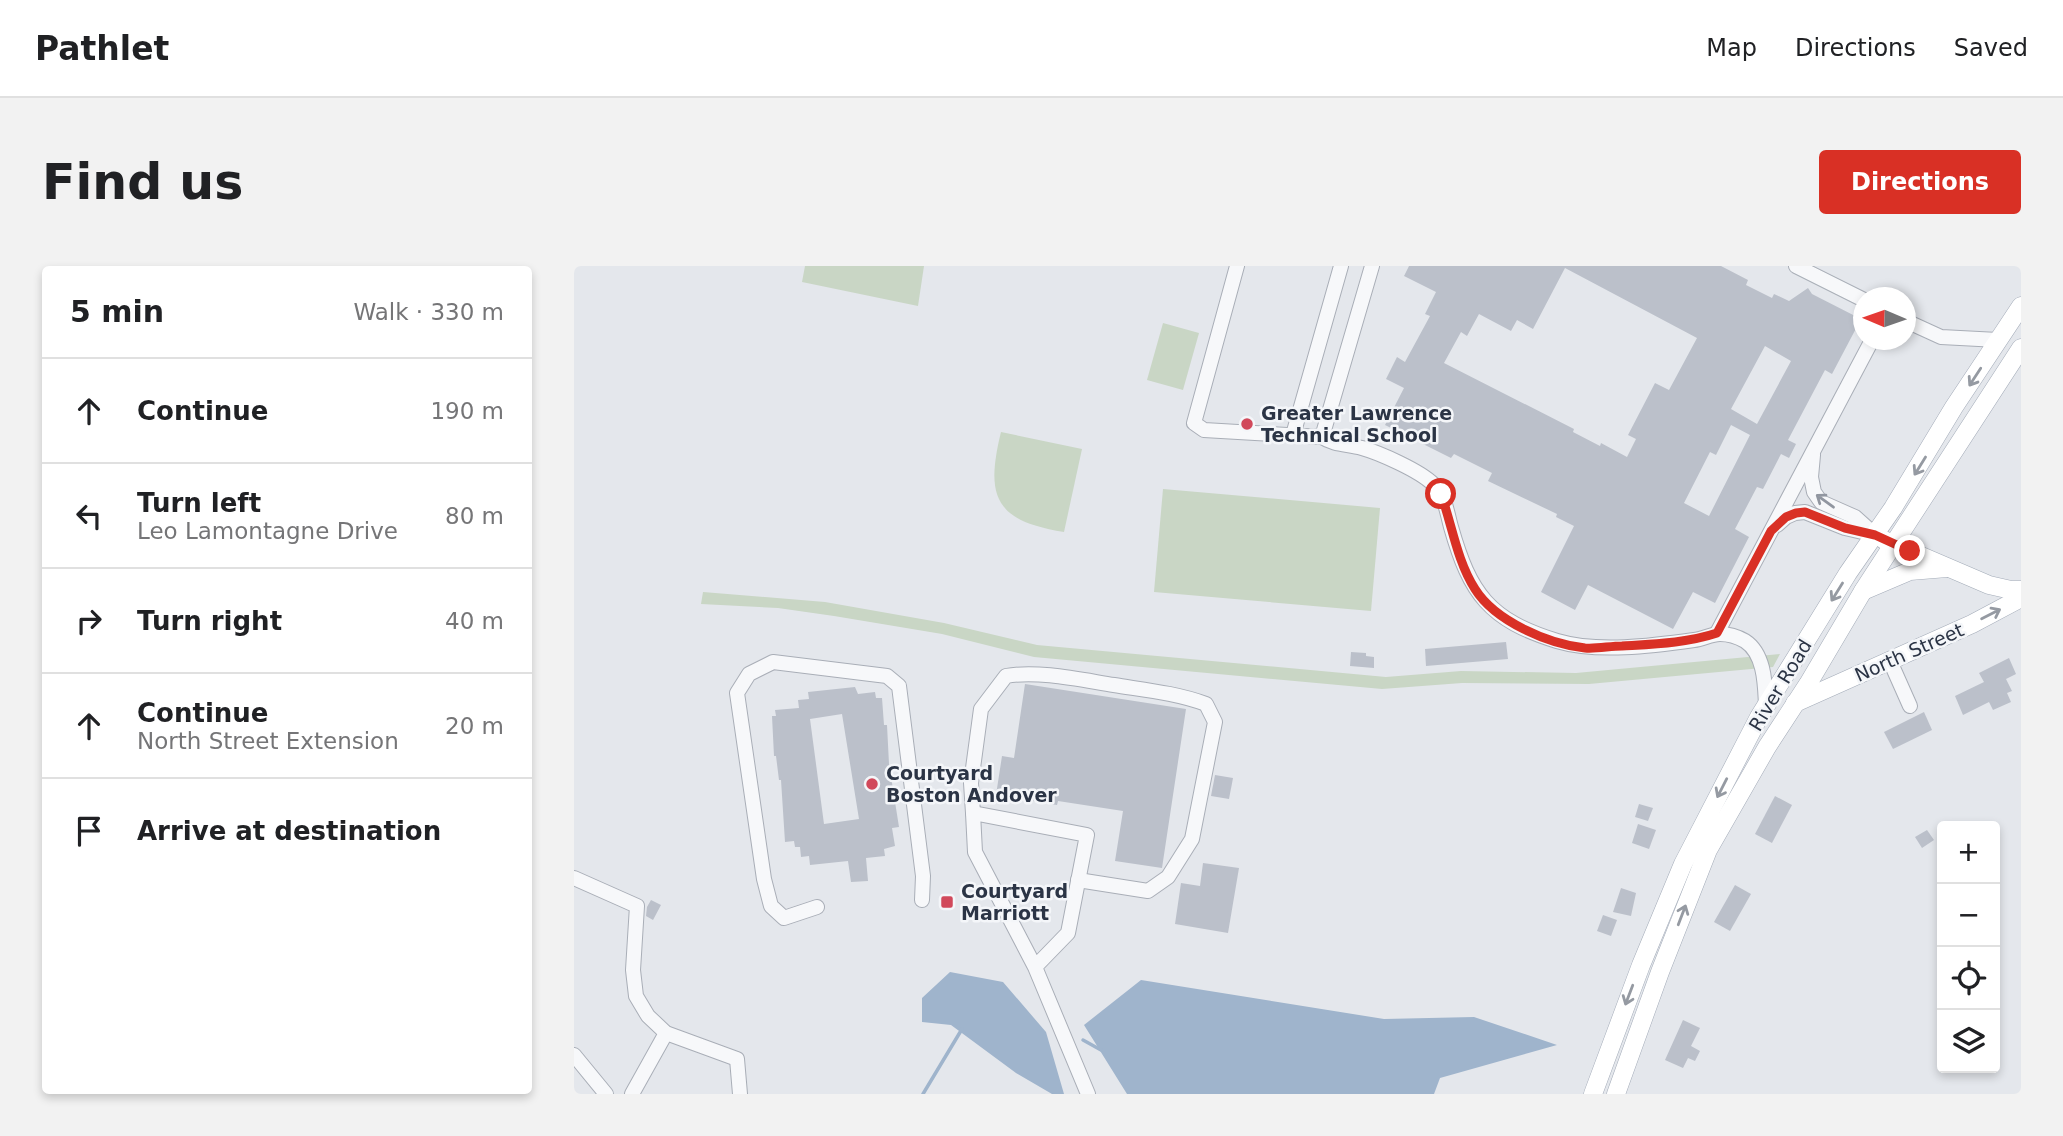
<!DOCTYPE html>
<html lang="en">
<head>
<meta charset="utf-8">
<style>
	body { margin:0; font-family:"DejaVu Sans",sans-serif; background:#f2f2f2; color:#202124 }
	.controls { position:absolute; right:21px; bottom:21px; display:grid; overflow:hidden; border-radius:7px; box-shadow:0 4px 10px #0003 }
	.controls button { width:63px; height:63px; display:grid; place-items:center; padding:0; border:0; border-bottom:2px solid #e0e0e0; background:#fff; color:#202124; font:35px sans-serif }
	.compass { position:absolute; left:1279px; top:21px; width:63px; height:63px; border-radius:50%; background:#fff; box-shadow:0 4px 10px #0003; rotate:272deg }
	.stop { position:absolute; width:21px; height:21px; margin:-16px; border:5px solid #d93025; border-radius:50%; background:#fff }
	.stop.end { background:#d93025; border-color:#fff; box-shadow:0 2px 7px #0008 }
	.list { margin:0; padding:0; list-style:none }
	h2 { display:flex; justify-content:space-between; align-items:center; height:91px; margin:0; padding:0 28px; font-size:30px }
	h2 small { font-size:23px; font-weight:400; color:#757577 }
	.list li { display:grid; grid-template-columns:46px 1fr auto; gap:21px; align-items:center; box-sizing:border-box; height:105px; padding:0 28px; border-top:2px solid #e0e0e0 }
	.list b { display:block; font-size:26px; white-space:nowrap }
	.list p { margin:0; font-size:23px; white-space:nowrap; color:#757577 }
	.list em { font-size:23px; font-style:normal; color:#757577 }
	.icon { flex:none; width:38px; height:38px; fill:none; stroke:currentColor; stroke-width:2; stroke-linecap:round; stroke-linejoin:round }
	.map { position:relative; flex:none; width:1447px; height:828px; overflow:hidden; border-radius:7px }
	header { display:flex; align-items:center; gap:42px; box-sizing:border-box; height:98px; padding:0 35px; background:#fff; border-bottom:2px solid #e0e0e0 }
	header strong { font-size:33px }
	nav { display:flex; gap:38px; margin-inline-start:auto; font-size:24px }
	.intro { display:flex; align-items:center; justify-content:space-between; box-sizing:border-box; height:168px; padding:0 42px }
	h1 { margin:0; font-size:49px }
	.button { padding:18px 32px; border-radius:7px; background:#d93025; color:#fff; font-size:24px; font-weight:700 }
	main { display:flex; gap:42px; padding:0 42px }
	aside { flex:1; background:#fff; border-radius:7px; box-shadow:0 4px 10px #0003 }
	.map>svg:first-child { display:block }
	.green { fill:#c9d6c5 }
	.water { fill:#9fb4cc }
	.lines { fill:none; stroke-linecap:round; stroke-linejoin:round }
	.stream { stroke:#9fb4cc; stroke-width:3.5 }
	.building { fill:#bbc0ca; fill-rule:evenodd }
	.minor-casing { stroke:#a9aeb7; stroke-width:16 }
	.major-casing { stroke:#a3abb8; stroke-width:19 }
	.minor { stroke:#f7f8fa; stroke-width:14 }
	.major { stroke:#fff; stroke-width:18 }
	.oneway { stroke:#959aa2 }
	.oneway2 { stroke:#9196a0 }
	.route { stroke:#d93025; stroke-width:9 }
	.poi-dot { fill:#d1495b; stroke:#f4f6f9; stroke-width:2.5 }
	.labels { text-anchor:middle; stroke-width:5; stroke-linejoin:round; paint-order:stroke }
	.poi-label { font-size:19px; font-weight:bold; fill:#2b3445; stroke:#f4f6f9; text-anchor:start }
	.street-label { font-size:19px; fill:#2b3445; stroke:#f4f6f9 }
</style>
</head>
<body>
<header>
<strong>Pathlet</strong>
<nav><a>Map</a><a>Directions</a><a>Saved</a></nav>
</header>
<div class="intro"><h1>Find us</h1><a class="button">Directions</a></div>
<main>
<aside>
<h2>5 min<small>Walk · 330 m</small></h2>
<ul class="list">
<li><svg class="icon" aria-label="ahead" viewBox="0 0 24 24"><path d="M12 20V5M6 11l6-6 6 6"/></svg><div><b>Continue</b></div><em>190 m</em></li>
<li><svg class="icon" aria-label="left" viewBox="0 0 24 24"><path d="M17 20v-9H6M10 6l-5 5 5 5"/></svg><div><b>Turn left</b><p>Leo Lamontagne Drive</p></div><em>80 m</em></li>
<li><svg class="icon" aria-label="right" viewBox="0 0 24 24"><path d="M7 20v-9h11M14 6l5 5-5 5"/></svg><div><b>Turn right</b></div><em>40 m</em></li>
<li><svg class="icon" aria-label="ahead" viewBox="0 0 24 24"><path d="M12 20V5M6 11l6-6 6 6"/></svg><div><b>Continue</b><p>North Street Extension</p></div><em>20 m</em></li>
<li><svg class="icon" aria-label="arrive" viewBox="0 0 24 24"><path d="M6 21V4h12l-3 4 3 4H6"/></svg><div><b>Arrive at destination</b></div></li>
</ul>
</aside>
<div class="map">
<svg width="1447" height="828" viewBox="0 0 1447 828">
	<rect width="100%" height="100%" fill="#e4e7ec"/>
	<g class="green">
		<polygon points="231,0 350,0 344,40 228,16"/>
		<polygon points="589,57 625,67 609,124 573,114"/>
		<path d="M427,166l81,17 -18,83c-69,-11 -79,-35 -63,-100z"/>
		<polygon points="589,223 806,242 797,345 580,326"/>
		<polygon points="129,326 251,336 370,357 463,379 812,411 887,405 1002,407 1206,388 1199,401 1015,418 888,417 808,423 460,391 368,368 260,350 204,342 127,338"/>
	</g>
	<g class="water">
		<polygon points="376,706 429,716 472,766 490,828 478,828 442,807 377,759 348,756 348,732"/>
		<polygon points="567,714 810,753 900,751 983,779 866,812 860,828 553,828 510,759"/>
	</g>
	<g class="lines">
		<g class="stream">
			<polyline points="509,774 527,784"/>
			<polyline points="349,828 388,763"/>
		</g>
	</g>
	<g class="building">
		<path d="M835,0h312l27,14 -2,5 26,13 2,-4 15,7 19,-13 4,6 49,25 -29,55 -7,-4 -37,70 8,4 -7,14 -8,-4 -18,35 -6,-2 -22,42 14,8 -34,66 -22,-11 -20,37 -85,-44 -13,25 -34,-18 33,-66 -18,-9 1,-3 -69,-33 4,-8 -38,-19 -3,4 -66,-33 19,-37 -18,-9 11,-22 8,5 25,-46 -5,-2 11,-22 -32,-16zM991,2l132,70 -28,52 -14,-7 -27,52 8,4 -9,18 -26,-14 -1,3 -27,-14 1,-3 -130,-66 17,-31 6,4 12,-22 32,17 6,-11 16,9zM1191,80l26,15 -34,63 -26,-15zM1157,159l19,10 -41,81 -25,-13 26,-51 6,3z"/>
		<polygon points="932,376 934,393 852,400 851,383"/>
		<polygon points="777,386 792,387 792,390 800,391 800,402 776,400"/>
		<polygon points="1435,392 1442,408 1432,413 1438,425 1433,427 1437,436 1419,444 1415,436 1389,449 1381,430 1410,416 1405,407"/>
		<polygon points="451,418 612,443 588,602 541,595 549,545 484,535 483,539 422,529 428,490 440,492"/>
		<path d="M281,421l3,7 17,-2 1,6h6l2,27h3l2,39 10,63 -7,1 3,18 -11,3 1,7 -19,2 2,23 -17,1 -3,-21 -38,4 -1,-9 -8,1 -1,-10h-5l-1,-6 -9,1 -4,-62h-2l-3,-24h-2l-2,-40h4l-1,-6 24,-2 -1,-8 11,-1 -1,-7zM268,448l17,105 -35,5 -14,-105z"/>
		<polygon points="1350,446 1358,464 1319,483 1310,466"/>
		<polygon points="641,509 659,512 655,533 637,530"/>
		<polygon points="1201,530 1218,539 1198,577 1181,568"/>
		<polygon points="1065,538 1079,542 1074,555 1061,551"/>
		<polygon points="1064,558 1082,564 1075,583 1058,577"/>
		<polygon points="1353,564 1360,574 1348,582 1341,571"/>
		<polygon points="629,597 665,602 654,667 601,658 607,617 626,620"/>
		<polygon points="1161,619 1177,628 1156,665 1140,656"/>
		<polygon points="1047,622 1062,627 1057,650 1039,646"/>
		<polygon points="77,634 87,639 79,654 72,650 73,641"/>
		<polygon points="1029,649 1043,654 1037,670 1023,665"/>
		<polygon points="1109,754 1126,762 1117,780 1126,785 1121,795 1114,792 1109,802 1091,794"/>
	</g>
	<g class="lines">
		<defs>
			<g id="minor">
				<polyline points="663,0 620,157 630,164 748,171"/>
				<path d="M798,0l-50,171c12,8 26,7 40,11 18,5 58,23 71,36 12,10 14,29 18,43 19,67 38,93 106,114 40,12 95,5 137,-1 9,-1 17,-6 26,-6 8,0 18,3 25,7 20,13 20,44 21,64"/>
				<polyline points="1222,0 1290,34"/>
				<polyline points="1332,55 1367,71 1424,74"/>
				<polyline points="719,169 767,0"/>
				<polyline points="1239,189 1237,211 1240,226 1247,236 1281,251 1301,269"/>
				<polyline points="1203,259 1212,251 1221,247 1231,246 1271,262 1297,268"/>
				<polyline points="1143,367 1298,74"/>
				<polyline points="1316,395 1336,440"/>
				<path d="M399,547l-2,-30 10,-74 25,-33c32,-6 76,4 108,9 31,5 62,8 92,19l9,18 -23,117 -24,38 -20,14 -70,-11"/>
				<polyline points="0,612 63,640 59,704 62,730 74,750 92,767 163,793 166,828"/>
				<polyline points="243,641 210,652 197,640 190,613 163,427 175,408 199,396 313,410 325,420 349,610 348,634"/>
				<polyline points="461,701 494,667 513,569 399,547 401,586 461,701 514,828"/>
				<polyline points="0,789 32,828"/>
				<polyline points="58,828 92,767"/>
			</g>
			<g id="major">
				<polyline points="1310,274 1415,319 1437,324 1447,324"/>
				<polyline points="1289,325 1336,305 1373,302"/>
				<polyline points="1221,437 1398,358 1447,332"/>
				<polyline points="1019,828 1067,699 1109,598 1185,451 1274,307 1319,242 1380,141 1447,40"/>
				<polyline points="1042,828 1086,706 1134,584 1193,481 1234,418 1289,325 1447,82"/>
			</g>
		</defs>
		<use href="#minor" class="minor-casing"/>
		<use href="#major" class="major-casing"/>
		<use href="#minor" class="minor"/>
		<use href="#major" class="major"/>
	</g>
	<defs><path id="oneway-shaft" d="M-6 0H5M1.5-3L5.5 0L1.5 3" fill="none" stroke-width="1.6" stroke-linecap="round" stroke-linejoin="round" transform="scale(1.75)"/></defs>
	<g class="oneway">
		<use href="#oneway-shaft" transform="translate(1401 111) rotate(123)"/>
		<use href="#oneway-shaft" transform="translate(1346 200) rotate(122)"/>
		<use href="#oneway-shaft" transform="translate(1263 326) rotate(122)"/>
		<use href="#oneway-shaft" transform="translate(1417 348) rotate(-27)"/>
		<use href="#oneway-shaft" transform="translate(1148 522) rotate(117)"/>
		<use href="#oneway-shaft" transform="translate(1108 649) rotate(-69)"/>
		<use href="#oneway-shaft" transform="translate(1055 729) rotate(111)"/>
	</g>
	<use class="oneway2" href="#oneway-shaft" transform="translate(1251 235) rotate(-144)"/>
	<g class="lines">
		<path class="route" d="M867,228c11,31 16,67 34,95 20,32 73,55 110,59 12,1 25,-2 37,-2 32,-2 65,-3 95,-13l54,-102 15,-14 10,-4 9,-1 40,16 30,7 35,16"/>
	</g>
	<g class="poi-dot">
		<circle cx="673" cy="158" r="7"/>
		<circle cx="298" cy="518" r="7"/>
		<rect x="366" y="629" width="14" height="14" rx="3.5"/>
	</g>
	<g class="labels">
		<g class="poi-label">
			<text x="687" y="154">Greater Lawrence<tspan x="687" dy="22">Technical School</tspan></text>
			<text x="312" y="514">Courtyard<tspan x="312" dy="22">Boston Andover</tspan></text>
			<text x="387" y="632">Courtyard<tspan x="387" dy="22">Marriott</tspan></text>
		</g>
		<g class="street-label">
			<text transform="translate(1335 386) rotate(-24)" y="7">North Street</text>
			<text transform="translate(1206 419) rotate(-59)" y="7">River Road</text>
		</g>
	</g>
</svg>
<div class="controls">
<button>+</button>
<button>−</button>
<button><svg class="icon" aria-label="locate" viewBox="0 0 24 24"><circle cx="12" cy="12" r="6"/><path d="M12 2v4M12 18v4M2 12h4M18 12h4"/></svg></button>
<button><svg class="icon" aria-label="layers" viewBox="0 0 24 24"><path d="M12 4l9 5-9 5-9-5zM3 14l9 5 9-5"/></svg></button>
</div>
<svg class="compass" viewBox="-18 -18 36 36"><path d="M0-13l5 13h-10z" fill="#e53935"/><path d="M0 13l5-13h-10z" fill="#757577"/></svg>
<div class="stop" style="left:867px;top:228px"></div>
<div class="stop end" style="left:1336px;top:285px"></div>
</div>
</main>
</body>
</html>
